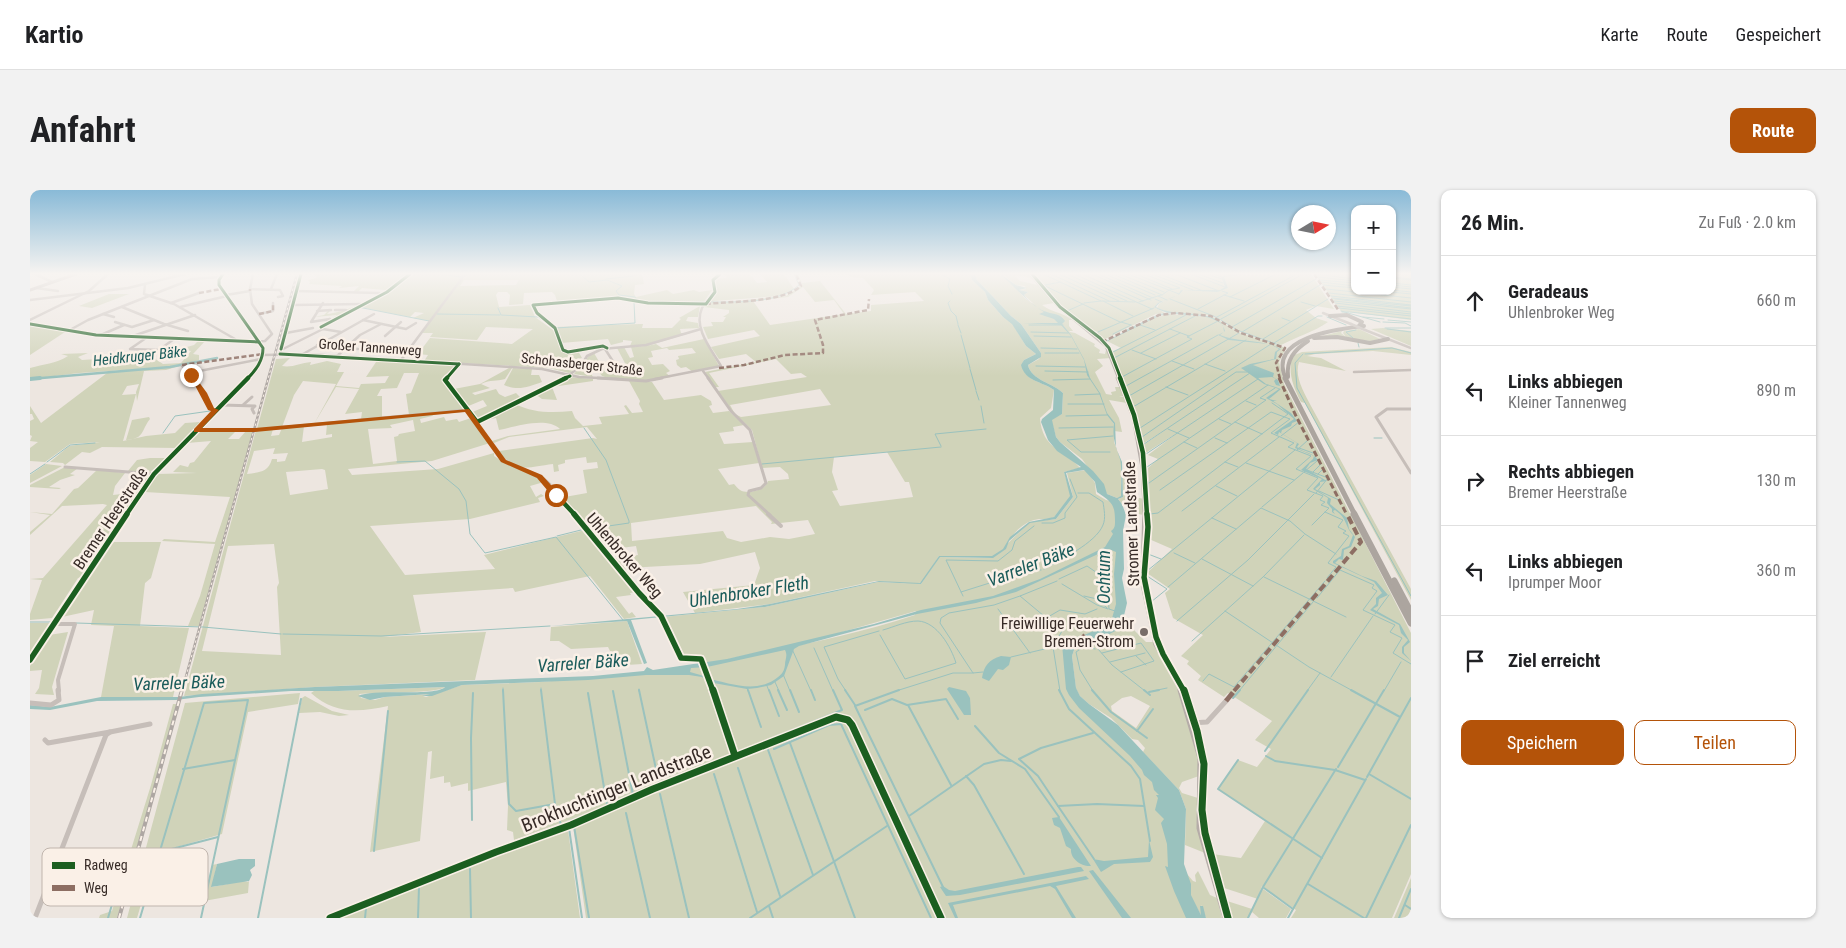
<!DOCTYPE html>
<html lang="de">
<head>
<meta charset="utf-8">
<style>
	body { margin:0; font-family:"Roboto Condensed",sans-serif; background:#f2f2f2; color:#202124 }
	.controls { position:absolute; right:15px; top:15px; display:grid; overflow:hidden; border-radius:10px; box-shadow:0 1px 4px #0004 }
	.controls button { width:45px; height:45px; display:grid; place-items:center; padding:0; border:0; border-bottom:1px solid #e0e0e0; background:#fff; color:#202124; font:25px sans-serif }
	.compass { position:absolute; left:1261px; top:15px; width:45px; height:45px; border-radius:50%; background:#fff; box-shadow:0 1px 4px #0004; rotate:80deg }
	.stop { position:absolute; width:15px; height:15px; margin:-11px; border:4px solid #b45309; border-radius:50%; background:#fff }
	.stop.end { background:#b45309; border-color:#fff; box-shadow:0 1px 5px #0008 }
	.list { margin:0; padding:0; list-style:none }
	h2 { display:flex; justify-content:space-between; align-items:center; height:65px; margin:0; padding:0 20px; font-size:21px }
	h2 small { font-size:16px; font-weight:400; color:#757577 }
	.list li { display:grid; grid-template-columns:32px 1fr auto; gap:15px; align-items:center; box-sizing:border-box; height:90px; padding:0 20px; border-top:1px solid #e0e0e0 }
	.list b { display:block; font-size:19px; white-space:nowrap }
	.list p { margin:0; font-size:16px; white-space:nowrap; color:#757577 }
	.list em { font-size:16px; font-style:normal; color:#757577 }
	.actions { display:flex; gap:10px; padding:15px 20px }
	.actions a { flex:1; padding:11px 0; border:1px solid #b45309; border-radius:10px; text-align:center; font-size:18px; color:#b45309 }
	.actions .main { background:#b45309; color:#fff }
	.icon { flex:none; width:28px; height:28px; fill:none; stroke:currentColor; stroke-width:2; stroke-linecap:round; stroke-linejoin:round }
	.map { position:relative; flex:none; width:1381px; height:728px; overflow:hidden; border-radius:10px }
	header { display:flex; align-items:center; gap:30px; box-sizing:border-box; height:70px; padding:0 25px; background:#fff; border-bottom:1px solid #e0e0e0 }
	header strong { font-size:24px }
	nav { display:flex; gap:28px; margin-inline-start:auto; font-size:18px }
	.intro { display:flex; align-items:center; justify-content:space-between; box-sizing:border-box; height:120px; padding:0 30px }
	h1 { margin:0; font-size:35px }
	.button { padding:12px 22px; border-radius:10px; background:#b45309; color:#fff; font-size:18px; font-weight:700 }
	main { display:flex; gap:30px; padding:0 30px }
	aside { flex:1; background:#fff; border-radius:10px; box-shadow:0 1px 4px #0004 }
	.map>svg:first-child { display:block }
	.green { fill:#d0d3b9; fill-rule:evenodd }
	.water { fill:#9ac2be; fill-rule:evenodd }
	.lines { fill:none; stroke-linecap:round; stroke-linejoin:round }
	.stream-far1 { stroke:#9ac2be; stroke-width:1 }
	.stream { stroke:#9ac2be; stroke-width:2 }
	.river-far1 { stroke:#9ac2be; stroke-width:2.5 }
	.river { stroke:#9ac2be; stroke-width:4 }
	.minor-far3 { stroke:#c6beb9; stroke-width:2.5 }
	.minor-far2 { stroke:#c6beb9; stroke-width:3 }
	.minor-far1 { stroke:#c6beb9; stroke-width:4 }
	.minor { stroke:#c6beb9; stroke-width:5 }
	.major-far3 { stroke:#b5aca8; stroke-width:3 }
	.major-far2 { stroke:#b5aca8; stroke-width:4.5 }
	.major-far1 { stroke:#b5aca8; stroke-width:5.5 }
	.major { stroke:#b5aca8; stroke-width:7 }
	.highway-far2 { stroke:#aca59f; stroke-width:4 }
	.highway-far1 { stroke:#aca59f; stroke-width:5 }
	.highway { stroke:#aca59f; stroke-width:7 }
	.rail-far1-casing { stroke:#aea7a3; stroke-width:2.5 }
	.rail-casing { stroke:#aea7a3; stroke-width:4 }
	.rail-far1 { stroke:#faf0e7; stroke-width:1; stroke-dasharray:2.5; stroke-linecap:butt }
	.rail { stroke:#faf0e7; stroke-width:2; stroke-dasharray:5; stroke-linecap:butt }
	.minor-bridge { stroke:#c6beb9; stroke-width:2.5 }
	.quiet-far3 { stroke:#8d6e63; stroke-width:2.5; stroke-dasharray:5 2.5; stroke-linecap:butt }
	.quiet-far2 { stroke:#8d6e63; stroke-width:3; stroke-dasharray:6 3; stroke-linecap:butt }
	.quiet-far1 { stroke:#8d6e63; stroke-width:4; stroke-dasharray:8 4; stroke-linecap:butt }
	.quiet { stroke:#8d6e63; stroke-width:5; stroke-dasharray:11 5; stroke-linecap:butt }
	.cycleway-far3-casing { stroke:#faf0e7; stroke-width:5 }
	.cycleway-far2-casing { stroke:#faf0e7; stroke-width:7 }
	.cycleway-far1-casing { stroke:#faf0e7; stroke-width:9 }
	.cycleway-casing { stroke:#faf0e7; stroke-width:10 }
	.cycleway-far3 { stroke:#1b5e20; stroke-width:3 }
	.cycleway-far2 { stroke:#1b5e20; stroke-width:4.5 }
	.cycleway-far1 { stroke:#1b5e20; stroke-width:5.5 }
	.cycleway { stroke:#1b5e20; stroke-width:7 }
	.route { fill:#b45309 }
	.poi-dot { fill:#776c68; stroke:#faf0e7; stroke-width:2 }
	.labels { text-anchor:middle; stroke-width:5; stroke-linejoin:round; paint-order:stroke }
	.far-street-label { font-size:14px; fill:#372b27; stroke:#faf0e7 }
	.far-water-label { font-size:15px; font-style:italic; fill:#1a5b5a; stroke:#faf0e7 }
	.street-label { font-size:16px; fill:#372b27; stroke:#faf0e7 }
	.poi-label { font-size:16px; fill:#372b27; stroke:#faf0e7; text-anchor:end }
	.water-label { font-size:18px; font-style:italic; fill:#1a5b5a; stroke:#faf0e7 }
	.near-street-label { font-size:19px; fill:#372b27; stroke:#faf0e7 }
	.key { fill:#faf0e7; stroke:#c0b5ad; stroke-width:1 }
	.key-label { font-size:14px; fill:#372b27 }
</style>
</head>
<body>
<header>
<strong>Kartio</strong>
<nav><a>Karte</a><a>Route</a><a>Gespeichert</a></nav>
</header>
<div class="intro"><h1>Anfahrt</h1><a class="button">Route</a></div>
<main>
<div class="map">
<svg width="1381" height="728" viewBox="0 0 1381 728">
	<rect width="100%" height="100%" fill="#ede6e0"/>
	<g class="green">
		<path d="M285,84h95l-26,20 -33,16 -18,12 -3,-2 7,-5 -23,2 10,-2 4,-4h2l-3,3c14,-1 49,-14 59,-24l-24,-2 -4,4h-5l6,-6 -20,2 3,-2 -33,-2 1,-2 -2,-2 9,-2z"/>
		<polygon points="384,84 437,84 399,131 383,128 394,123 385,122 380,127 329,117 360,102"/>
		<path d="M440,84h110l2,3h2l-2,-3h60l2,10 -9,1 -1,9 2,3 31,-7 6,4 21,-4 5,2 13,-2 -9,13h-53l-32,-6 -61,4 -2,-6 -3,-3 -28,1 -1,11 -14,1 1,-10 -3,-3h-9l-2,3 3,12 31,-2 5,12 18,13 5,8v5l4,7 5,3 11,-2 4,7 -12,2 -1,6 7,3 -7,4 -20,-5 -125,-7 4,-6 -10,-1 12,-16 82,6 21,-15 -47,-2 -9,13 -47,-3 3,-4h-11l40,-53zM434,90h55l-3,5 -56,1z"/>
		<path d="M694,84h26l7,9 10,-1 -7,-8h24l10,15 -14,7 -66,5v2l72,-7 15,-10 1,-2 -6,-10h2l4,9 18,-2 26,33 25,-3v-6l53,-4 -9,-9 -44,3 3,-5 -11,-12 -12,-1 -5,-3h124l2,6 13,12 3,8 15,17 9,6 14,23 10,8 -12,6 -2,5c3,17 20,16 32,25l-3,18 -11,10c2,32 25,31 40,50l-16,4 7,24 -17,21c-6,3 -13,1 -20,3 -11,3 -22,14 -27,24l23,-22 26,-3 17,-22 -6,-24 19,-3 9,13 1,11 10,6 14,3 -2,122 -40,17 -10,15 8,36 94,95 9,71 17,59h-610l-14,-99 -58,21 -1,-8 -6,-2 1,-24 -2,-24 -38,9v-8l-17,4 -1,-5 -6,1v-7l-14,3 2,-28 -4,1 -8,89 -50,11 18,-146c-28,6 -53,9 -77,-13l3,-2h24l107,-4c-8,7 -71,5 -86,7l2,4 14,2 10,-3 46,-3 -8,2 3,1 36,-12 79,-3 139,-13 44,-9 -18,3 -3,-4 -20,-2 -20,-40 102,-10 113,-25 43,2 18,-27 51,1 2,-2h-53l-16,25 -5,3 -43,-3 -105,23 -75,9 -12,-21 71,-7 6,-17 -5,-16 -55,12 -55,3 -23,3 -10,-11 26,-4 -2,-9 -30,4 -17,-21 15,-3h-3l-4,-7 -16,3 -22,-24 28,-5 -4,-23 15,-2 -1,-6 -10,1 -1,-6 -21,3v3l-7,2 1,6 -5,1 -1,-8c-26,3 -34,10 -54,-11v-2l94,-13 4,1 -10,-12 -78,10 -15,6 -2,-2 16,-5 52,-7c-14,-13 -45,-2 -61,1l-3,-12 -15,3 34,-17c18,9 37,9 57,7l3,7 8,8 19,-2 -3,-7 30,-3 -5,-8 2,-1 6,8 11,-1 -4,-8 1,-3 -11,-20 23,1 12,18 37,-5 10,6 1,4 -3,1 4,7 16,-2 15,14 -11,2 1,4 -15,2 5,11 29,-2 6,21 -41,6 11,16 5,-1c2,2 3,4 6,6 8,5 26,0 28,-9l21,-2 -1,-5 -8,-7 -18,1 -10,-38 -19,-18 -15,-21 89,-14 -6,-4 -10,1 -15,-15 -67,14 10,14h-4l-10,-15 51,-10 -10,-8 -27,5 -8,-12 49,-11 -6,-6 -46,9 -5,-12 10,-1 -2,-4h12l3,-5h-3l6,-4v-3l-25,-3 11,-16 -1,-12 13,-1zM773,97l12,15 19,-2 10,14 -74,11 -17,-24 35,-4zM790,199l11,16 -90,12 -6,-3 -5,-9zM857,262l18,30h4l4,15 -73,9 -8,-15 6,-1 -6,-18 2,-15zM726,316l16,16 -1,2 37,-4 7,14 -26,5 -19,-2 -29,5 -14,-4 -4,-7 -91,10 -1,-18zM886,421l-1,4c-61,20 -123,32 -186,44l92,-21z"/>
		<path d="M945,84c7,0 18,-2 24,0 14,4 20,24 35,30l-10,-9 4,-3 -9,-2 7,-1 -1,-3 -9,-1 -14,-11h27l6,6 -11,-4h-9l5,5 18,4 16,18 -12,2c9,7 20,7 30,15h-3v6l4,5h-4l1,1 5,1 20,11 -1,2 6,4 -1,3 6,1 1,-4 2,1 3,7 -14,1 6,7 -8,6 11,22 6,1 -1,-3 5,-1 -1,-4h6l3,9h-5l5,1 3,6 -18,-3 10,18 3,14 -8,-1 1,-7 -4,-4 3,4v18l7,19v36l-4,1 -10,-4 -25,-35 -22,-17 -4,-5 -5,-18 11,-5 1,-21c-10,-10 -32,-13 -35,-28l11,-6 2,-6 -20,-29 -10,-8 -15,-16 -19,-20z"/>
		<path d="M1002,84h202l-13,3 4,11 -11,4 14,-4 -5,-11 10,-2 78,-1 23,35 -18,-3 -10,4 10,8 12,4c-14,10 -32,15 -47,23l-44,-15 -22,-14 -48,-4 -10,-4 2,-4 8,-5 -10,5 -3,3 11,6 -9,1 -53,26 -7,-6 2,-2c-27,-8 -50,-35 -66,-58z"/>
		<polygon points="1285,84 1325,84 1325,101 1362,101 1362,84 1381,84 1381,130 1311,121"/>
		<polygon points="79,104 99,104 62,118 49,116"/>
		<polygon points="670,116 668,127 658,127 656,131 668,133 669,138 650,139 651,143 660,143 617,156 626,154 632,158 674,149 689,176 663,182 656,177 651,178 647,175 646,170 649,169 648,166 666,163 662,158 639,160 637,158 621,161 623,167 618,168 622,175 633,174 640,181 636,183 641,187 614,191 575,187 572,186 565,177 558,179 563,187 544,184 558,167 564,163 575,182 597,177 587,158 594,157 600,168 604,167 601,157 615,156 600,156 602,151 593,150 593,152 581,155 578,149 531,153 531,147 525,137 609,134 613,134 612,138 642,138 651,129 649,128"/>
		<polygon points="1138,124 1184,127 1208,142 1256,158 1249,172 1254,194 1381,443 1381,684 1362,728 1261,728 1266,720 1232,696 1228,707 1233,699 1261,719 1256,728 1229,728 1222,722 1218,728 1200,728 1194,710 1222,719 1228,709 1191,697 1182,664 1211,668 1235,631 1188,599 1208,570 1227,577 1241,559 1225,550 1242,531 1198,503 1194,507 1168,490 1171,486 1157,474 1159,471 1151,466 1173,445 1143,428 1135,403 1140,399 1117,383 1142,359 1119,349 1121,326 1118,278 1128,269 1118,265 1147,243 1114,264 1113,255 1137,239 1114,253 1105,221 1081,162 1091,158 1077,151 1125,128"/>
		<polygon points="0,135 35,142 0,165"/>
		<polygon points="1353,138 1381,141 1381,156 1341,139"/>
		<polygon points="1329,139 1350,149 1341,151 1288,147 1312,141 1311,143 1316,147 1313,143 1314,141"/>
		<path d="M169,150h7l-13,14 6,1v5l-33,10 -22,1 -7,30 -1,-9 3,-8 -12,2 -5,9 14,-1 -13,47 23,-5 29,-3 10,-10 15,-1 11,-10 -1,-1h4l-37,37 -75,-1 -12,6 -8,-1 -17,13 -2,-2 -13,-1 19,-16 31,-4 -30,2 -25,18 -15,-1v-13l8,-6 -8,-1 2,-5 -2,-1v-14l4,-2 -2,-5h-2v-8l11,17 66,-50 64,-6 -92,6 -49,6v-11c14,-4 25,-4 38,-12l-7,-2 27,-1 -10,4 4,3 29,-2 7,-4h4l-4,3 38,-1 -2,2 9,6 18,-1 10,-12 -11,-2 14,-4z"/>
		<path d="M1361,157l20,5v3l-38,-4 -58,3 -8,2 14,2 25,13 -47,-9c-5,15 5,30 12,44l100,183v11l-106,-197 -4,-1c-8,-16 -13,-28 -9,-46l10,-4z"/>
		<path d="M260,168l-8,8c10,2 18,-3 29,-4l-1,3 17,-4 14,3 -4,8h7l-8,14 23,2 2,-4 24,-1 4,-7 -23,1 12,-18 78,6 -12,11 -2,5 23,29 -56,5 -3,-21 5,-1 8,-20h-15l-7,15 -16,1 -4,7h5v22l-21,1 1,-7 -17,2 14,-25 -23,-2 -22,37 22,-40 -33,-3 -9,14 -12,32 -25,2 19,-70z"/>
		<path d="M479,178h3l-7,11c-9,3 -14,0 -24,5l9,4 -18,5 3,2 21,-6 3,5 6,3 11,-4 5,5 -42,22 -9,-7 17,-7 -4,-6 -17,7 -18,-24 6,6 26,-5z"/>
		<path d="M483,178l19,1 -1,6h8l3,7c-14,5 -24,9 -38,3z"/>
		<polygon points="539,187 563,189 563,191 522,197 527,210 512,209 505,204"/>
		<path d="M405,224l-3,2 -12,3 1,4 23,-6 2,4 11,-2 2,3 12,-4 19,25 -58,18 -84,8 4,6 86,-6 56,-16v3c18,13 33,14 50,26l-14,4 6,11 5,-3 3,2 -6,2 2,4 -70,17 -100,7 35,49 90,-6 -11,-14 101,-25 51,62 -6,1 1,2 -15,2 13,17 3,-2 4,5 -12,2 -34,-43 -75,16 -2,-4 -100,7 8,37 -39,5 104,-5 -11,48 -160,7 -131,9 72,-266 17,-1 -2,7 8,-1 3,-7 22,-2 -2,16 30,-5v-3l-6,1 1,-11zM383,230l2,11 -16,3 -1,2 -4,1 3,24 -24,3 -5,-35 24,-1 -2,-3zM245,258l-2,6 15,-1 -3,8 -8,1v-3h-5c-4,14 -13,13 -25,15l7,-23zM292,279l3,1 3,19 -38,6 -4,-23zM244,354l5,39 -2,4 4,68 -79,-4 26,-105z"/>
		<path d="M119,227l1,2c-9,11 -5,20 -24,21l6,-20z"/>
		<polygon points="224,240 169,436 158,436 170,406 185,354 132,351 134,349 185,352 200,307 115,302 127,284 167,283 143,282 150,275 158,277 160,273 164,272 181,251 157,253 169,241 205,242 198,249 209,249 216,241"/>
		<polygon points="120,268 137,268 120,282 98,281 107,270"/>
		<polygon points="16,274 32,276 0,293 0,285"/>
		<polygon points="35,277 48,278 40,284 45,285 30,290 19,297 31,298 29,299 0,297 0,295"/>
		<polygon points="67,280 95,283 85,296 83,305 101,303 109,290 103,290 108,284 122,285 53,387 48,388 22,428 0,430 0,424 12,390 0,389 13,388 77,315 73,314 32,316 0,345 0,342 20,325 0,322 22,324 44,299 48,298"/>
		<polygon points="1095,280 1095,305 1114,309 1114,325 1108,324 1102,315 1092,314 1088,309 1093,307 1092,281"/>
		<polygon points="84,352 131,352 121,388 115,393 110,436 159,438 143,507 71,507 84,436 61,435 64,420 32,427 79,355"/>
		<polygon points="597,431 612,474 582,476 584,462 580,461 578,457 541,459 529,451 520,451 521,437"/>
		<polygon points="0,433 23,433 0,466"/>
		<path d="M1092,434l12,6 12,12h7l26,48 19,67 1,19 -17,6 -3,6 3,5 16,5 -2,12 9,43 -20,-8 1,-36 -7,-19 -36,-38 2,-4 -7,-8 -6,-1 -21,-21 -22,-14 -9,-8 -4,-7 -4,-33 3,-9 5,-4 24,-6zM1101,506l19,10 -14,22 -24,-17 -1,-5 11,-8z"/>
		<polygon points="38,442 22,497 24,505 5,504 9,498 12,480 0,481 0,476 19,445"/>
		<polygon points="270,503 268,514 218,522 192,644 126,663 107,728 97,728 155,513"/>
		<polygon points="275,506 302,521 319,525 309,526 290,522 269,523 272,508"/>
		<polygon points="143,514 147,514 87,728 69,728 70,725 82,721 121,595"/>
		<polygon points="538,640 550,728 310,728 443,675"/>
		<polygon points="187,674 182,697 213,691 218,692 219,691 218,703 174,711 182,675"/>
		<path d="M1168,681l12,24 7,3 5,20h-16l-5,-13v10c-3,-6 -8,-13 -10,-19 -2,-8 -1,-15 -4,-22l6,7 3,1 -1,-7z"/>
		<polygon points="1381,688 1381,719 1377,728 1364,728"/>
	</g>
	<g class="water">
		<path d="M940,84h5l2,6 19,20 15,16 10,8 20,29v4l-13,8c3,15 25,18 35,28l-1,21 -10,6 4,17 4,5 33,29 11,13 3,10 10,4 4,-2c0,-9 1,-30 -1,-37 -4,-12 -8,-21 -6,-35l-7,-9 -8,-22 -12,-18 -3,-15 -13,-24 -10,-11 -38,-2h35l-4,-4 -15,-5 5,-2c-19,-12 -29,-25 -44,-38l16,11 11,3 -8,2 9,2 -4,3c5,7 15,15 23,17 8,3 13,1 18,9l-3,3 9,11 13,24 6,19 10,15 7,20 8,10 1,25 6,14 1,35 -5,2 4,5 4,11 -3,16 1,38 -2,9 5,25 -5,21 -5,6 -13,7 -24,6 -5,4 -3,9 4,32 4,8 9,8 29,21 61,65 7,19 -2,55 7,20v11l10,20 -1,-9h3l3,12h-20l-12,-27 -9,-25 3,1 -1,-23 -6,-21 3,-4 -9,-9 3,-12 -2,-3h3l-5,-5 -2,-8 -8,-7 -2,-5 -12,-14 -51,-48 -10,-13 -3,-6 -4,-45 4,-4 18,-5 22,-9 5,-4 5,-18 -2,-30 2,-22 -7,-3 -93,43 -40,11 -59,11 -118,32 -5,3 -10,27 -13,9 -14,3 -10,1 -39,-7 -6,-5 -13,-2h-43l-58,5 -126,5 -30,11h-10l8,-2 -45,3 -15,3 -12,-4c17,-8 77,1 87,-9l-107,4h-47l-92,6 -23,3 -79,1 -47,9 -20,-1v-4l20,2 51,-10h78l23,-3 113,-7 278,-11 51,-5 3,-4 6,3 74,-11 147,-35 47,-14 72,-14 47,-17 65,-32 8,-13 -2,-3c4,-3 4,-5 4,-10 0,-18 -4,-19 -18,-29l-2,-10 -11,-12 -18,3 7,24 -17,22 -26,4 -21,18 -3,8 -13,9 -53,-1 -19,27 -43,-2 -113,25 -134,13 16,43 -3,1 -17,-43 -77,5 187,-17 33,-5 109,-23 41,2 19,-27h53l11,-7 7,-12 19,-15 25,-5 16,-21 -6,-24 17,-5 -24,-16 -9,-11 -7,-18 1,-3 11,-9 1,-20c-12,-9 -29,-8 -33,-25l3,-5 12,-6 -10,-8 -14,-22 -9,-7 -15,-17 -3,-8 -13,-12zM755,460c3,6 0,9 0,15 -1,8 -5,11 -11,15 -21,13 -45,3 -68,-2l-2,-2 -14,-4 1,-4 16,-1z"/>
		<path d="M1203,84h13l-22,3 4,11 -11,4 -34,-2c-5,9 -21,8 -27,17 18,11 65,0 69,24l-5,4c15,6 32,5 48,9l-39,-4 -11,-5 6,-3 -1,-7c-21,-17 -48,-4 -69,-18l4,-4 20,-8 3,-5h39l5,-3 -4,-10z"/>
		<path d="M1240,154l11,5 -4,3 -1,7 -23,6 21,8 -1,4 5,3 2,6 -4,-1 -2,-4 2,-2 -4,-2 -14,1 8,6 15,5 -12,10 8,2h-4l18,12 6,8 -5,2 -1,3 -9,4 -1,3 18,11 -2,3c6,6 16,5 21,13l-8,3 -4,6 21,12 -7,1v3l-5,4 16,10 -1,5 17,14 2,11 6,8 -4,10 -7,3 -1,10 -4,-1 -4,4 27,13 14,5 12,14 -9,4 -1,7 -5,3 27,15 10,18 -6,5v6l7,8 -9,-8v-6l6,-7 -7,-7 -2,-8 -29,-15 6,-6v-6l6,-5 -8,-11 -41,-19v-2l8,-5 1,-7 7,-3 4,-11c-9,-10 -5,-16 -18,-25l-2,1 2,3 -3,-2v-3l-5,-6 1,-5 -15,-9 9,-10 -21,-9 12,-11 1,-3 -19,-8 2,-5 -18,-11 -1,3 -4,-2 20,-14 -17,-15 -11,-6 13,-9 -15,-5 -23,-16 9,-4 24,-5 1,-7 4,-3z"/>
		<path d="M971,466l10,1 -2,8 -6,5 -5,-1 -9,12 -7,-3c2,-13 7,-18 19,-22z"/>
		<polygon points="919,497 936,501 940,508 941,525 934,525 917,499"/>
		<path d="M1029,627l32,49c-9,1 -21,-7 -20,-17l-5,-3 -6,-18 -6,-3 -2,-7z"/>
		<polygon points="1119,650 1123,667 1120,672 1084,674 1071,682 1063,669 1074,671 1118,667"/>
		<polygon points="209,669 225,669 225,676 220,680 222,685 219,691 181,697 187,674"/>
		<polygon points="1048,677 1051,677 1054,681 930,705 916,706 910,697 913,696 919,700 925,701"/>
		<polygon points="1063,680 1101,728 1092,728 1059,681"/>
		<polygon points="1056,686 1059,689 1026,696 1046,728 1042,728 1025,699 1020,696 923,715 928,728 925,728 918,713"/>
	</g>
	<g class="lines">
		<g class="stream-far1">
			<polyline points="410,84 431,87"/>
			<polyline points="550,84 559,92 577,90 592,96 586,101 589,105 605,107 607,110"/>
			<polyline points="911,84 920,89 918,96 922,104"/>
			<polyline points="1013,84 1071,111"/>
			<polyline points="1021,84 1079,111"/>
			<polyline points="1029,84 1089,111"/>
			<polyline points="1037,84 1097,111"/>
			<polyline points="1044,84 1122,119"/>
			<polyline points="1052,84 1113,111"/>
			<polyline points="1062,84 1121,110"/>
			<polyline points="1068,84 1123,108"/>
			<polyline points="1075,84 1125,105"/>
			<polyline points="1083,84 1132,105"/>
			<polyline points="1090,84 1134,102"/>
			<polyline points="1098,84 1149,104"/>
			<polyline points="1106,84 1142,99"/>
			<polyline points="1114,84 1150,98 1139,100 1132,105"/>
			<polyline points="1122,84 1163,100"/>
			<polyline points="1130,84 1173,101"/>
			<polyline points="1145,84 1189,101"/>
			<polyline points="1161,84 1195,97"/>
			<polyline points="1168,84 1193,93"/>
			<polyline points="1176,84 1192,89"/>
			<polyline points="1184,84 1192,87"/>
			<polyline points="1285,84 1325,89"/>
			<polyline points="1322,84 1325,84"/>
			<polyline points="1374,84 1381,84"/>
			<polyline points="1288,87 1325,91"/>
			<polyline points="1362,87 1381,89"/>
			<polyline points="1362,88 1381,90"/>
			<polyline points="576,89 604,86 606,84"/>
			<polyline points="1289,90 1325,93"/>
			<polyline points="1291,92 1325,96"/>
			<polyline points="1362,93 1381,95"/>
			<polyline points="1011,94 1090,132"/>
			<polyline points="1015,95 1031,92"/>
			<polyline points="1293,95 1325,98"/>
			<polyline points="1362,95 1381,97"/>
			<polyline points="1362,97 1381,99"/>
			<polyline points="1296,99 1381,108"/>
			<polyline points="1362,100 1381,102"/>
			<polyline points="1352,101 1381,104"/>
			<polyline points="1299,103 1381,112"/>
			<polyline points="1194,105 1214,111"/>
			<polyline points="1128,106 1137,110"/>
			<polyline points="1301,106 1381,115"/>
			<polyline points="1200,107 1246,84"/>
			<polyline points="1302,108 1381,116"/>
			<polyline points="1125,109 1132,112"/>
			<polyline points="1140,109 1186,127 1207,140 1249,155"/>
			<polyline points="1305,109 1381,118"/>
			<polyline points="920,111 918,113 921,121 926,126"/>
			<polyline points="1073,111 1103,126"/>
			<polyline points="1304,111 1381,119"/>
			<path d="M662,112c31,-1 83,5 107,-17l-5,-11"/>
			<polyline points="1109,112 1131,105"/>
			<polyline points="1271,112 1285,116"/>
			<polyline points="1054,113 1071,111 1105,112"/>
			<polyline points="1305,113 1381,122"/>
			<polyline points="1307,116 1381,124"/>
			<polyline points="328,117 399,131"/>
			<polyline points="468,118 471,125 508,127 521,136"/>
			<polyline points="1309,118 1381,126"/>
			<polyline points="1168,119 1198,103 1192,101"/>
			<polyline points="1037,121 1053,114"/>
			<polyline points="1311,121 1350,132"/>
			<polyline points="1312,122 1319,122"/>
			<polyline points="1320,122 1381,129"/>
			<polyline points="407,124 470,125"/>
			<polyline points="926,126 928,134"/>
			<polyline points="1187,127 1267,84"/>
			<polyline points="1297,127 1316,135"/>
			<polyline points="1333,127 1354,129"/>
			<polyline points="1252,128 1260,131"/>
			<polyline points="1191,129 1273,84"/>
			<polyline points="1358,130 1381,132"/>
			<polyline points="1091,132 1101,135"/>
			<polyline points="1353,132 1375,133 1381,136"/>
			<polyline points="928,135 931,143"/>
			<polyline points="999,135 1033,135"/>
			<polyline points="1110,135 1125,140"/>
			<polyline points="1202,137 1286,89"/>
			<polyline points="526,138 605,133 604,112"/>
			<polyline points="1355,138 1381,138"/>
			<polyline points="1140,139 1159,146"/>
			<polyline points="1357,139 1381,142"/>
			<polyline points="1097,140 1128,125 1137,123"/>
			<polyline points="1001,142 1038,143"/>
			<polyline points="1068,142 1124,118"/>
			<polyline points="1212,142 1290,95"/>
			<polyline points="1083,144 1101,135"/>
			<polyline points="931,145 940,178"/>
			<polyline points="1004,146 1041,147"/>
			<polyline points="1323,148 1316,142 1326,140"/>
			<polyline points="1233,149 1298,109"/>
			<polyline points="1077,151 1130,125 1140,124"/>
			<polyline points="1244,153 1288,126 1292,126"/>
			<polyline points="1328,153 1329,157"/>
			<polyline points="1011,158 1047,159"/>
			<polyline points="1102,160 1126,169"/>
			<polyline points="1083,162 1158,124"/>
			<polyline points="1015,163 1049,163"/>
			<polyline points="1111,163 1150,143"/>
			<polyline points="1273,164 1265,173 1267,198 1381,406"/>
			<polyline points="1275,164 1362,158 1381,163"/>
			<polyline points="1142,171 1164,179"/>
			<polyline points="1175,174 1195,181"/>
			<polyline points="1006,176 1055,177"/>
			<polyline points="940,179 946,200"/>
			<polyline points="1015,181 1058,182"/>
			<polyline points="1092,187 1162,149 1157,147 1188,131"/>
			<polyline points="1023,190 1060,189"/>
			<polyline points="1096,196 1188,145"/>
			<polyline points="1136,197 1158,205"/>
			<polyline points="946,201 949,210"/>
			<polyline points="1045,205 1070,204"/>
			<polyline points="1099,206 1209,143"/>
			<polyline points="1216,211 1226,215"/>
			<polyline points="1038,214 1074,214"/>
			<polyline points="951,216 954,233"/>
			<polyline points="1103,217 1216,150"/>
			<polyline points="1036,226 1077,225"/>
			<polyline points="1189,229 1201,234"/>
			<polyline points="1205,232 1232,244"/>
			<polyline points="554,238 576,270 599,331 599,333 558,339"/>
			<polyline points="1029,238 1083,237"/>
			<polyline points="1110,238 1241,154"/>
			<polyline points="1138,239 1159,248"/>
			<polyline points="133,243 145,226 180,221"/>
			<polyline points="1251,246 1269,232"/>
			<polyline points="1112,247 1206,182 1217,182"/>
			<polyline points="1185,248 1197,253"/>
			<polyline points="1344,248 1352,248"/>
			<polyline points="1154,252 1167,258"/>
			<polyline points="1114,254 1220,183"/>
			<polyline points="911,256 905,244 956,239"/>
			<polyline points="1269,258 1283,263"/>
			<polyline points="1267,260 1278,250"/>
			<polyline points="1080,262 1051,262 1037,250 1083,246"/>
			<polyline points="1116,264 1228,189"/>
			<polyline points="17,272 40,255 65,253"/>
			<polyline points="367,272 395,271 429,299 436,311 440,344 455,363 526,347 593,430"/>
			<polyline points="1195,272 1208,277"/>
			<polyline points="1216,273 1264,290"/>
			<polyline points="732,274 911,257"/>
			<polyline points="1117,277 1238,195"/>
			<polyline points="1277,280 1298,288 1286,303"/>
			<polyline points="1274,282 1287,271"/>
			<polyline points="1283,282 1291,274 1287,270"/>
			<polyline points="0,284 15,274"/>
			<polyline points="1288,284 1293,279"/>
			<polyline points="1119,293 1236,210 1230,208 1245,198"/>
			<polyline points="1186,296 1207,306"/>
			<polyline points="1130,300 1241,222 1260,229 1241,243 1264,253 1258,257 1281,266 1266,279 1288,288 1277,300 1293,306 1290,310 1295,312 1291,315 1299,318 1282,335"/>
			<polyline points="1289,301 1309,310"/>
			<polyline points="1232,317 1273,283"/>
			<polyline points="1152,321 1249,247"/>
			<polyline points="1295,322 1313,330 1308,337 1316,341 1313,343 1319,346 1298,373 1306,377 1297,388"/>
			<polyline points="1120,324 1128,323 1258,224 1242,213"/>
			<polyline points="1182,328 1206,339"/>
			<polyline points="1012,333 1023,333 1035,328 1035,323 1047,307 1040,289"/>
			<polyline points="527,346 555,339"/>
			<polyline points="1119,348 1118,293 1112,247 1084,168 1167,125"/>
			<polyline points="1119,350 1118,364 1131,369"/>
			<polyline points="1144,363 1165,373"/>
			<polyline points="1172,369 1223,396"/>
			<path d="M1014,379c16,-9 52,-26 59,-44 3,-7 1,-16 0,-23l-14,-9h-11"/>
			<polyline points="1117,381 1265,260"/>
			<polyline points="1117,386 1137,399 1121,412"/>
			<polyline points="1234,387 1316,427"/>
			<polyline points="1029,389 1057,376 1076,389 1079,419 1085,421"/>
			<polyline points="1032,394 1067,415 1078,419"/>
			<polyline points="1138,397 1231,318 1260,331 1275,344 1306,364"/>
			<polyline points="931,402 1001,380 1011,380"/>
			<polyline points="933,406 916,370 968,371 982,360 985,351 1004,336"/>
			<polyline points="1054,406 1067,409 1077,418"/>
			<polyline points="1287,408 1310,380 1344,395 1342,398 1347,401 1333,420 1365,435 1360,442 1372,448 1363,463 1381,474"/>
			<polyline points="968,419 1000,463"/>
			<polyline points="1195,421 1279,477 1323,501"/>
			<polyline points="1345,424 1359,405"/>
			<polyline points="1018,427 1030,420 1055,424 1067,419"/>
			<polyline points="1147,431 1218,370 1284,304"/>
			<polyline points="0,432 22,432"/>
			<polyline points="46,433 173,437 251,444"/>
			<polyline points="253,444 351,446 520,436"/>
			<path d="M850,445l25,44 51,-16c-5,-16 -19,-41 -38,-42 -12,0 -24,6 -35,9"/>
			<polyline points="1162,451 1233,387 1274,345"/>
			<polyline points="1023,457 1030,501"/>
			<polyline points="784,458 803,501"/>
			<polyline points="762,459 781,501"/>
			<polyline points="1068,459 1082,475 1115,501"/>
			<polyline points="1072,463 1111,453 1124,471 1091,482"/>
			<polyline points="1106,466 1116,475"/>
			<polyline points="981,467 1023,457 1032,441 990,406 1027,391"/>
			<polyline points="1080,472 1115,463"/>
			<polyline points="953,482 943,483 910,433 911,428 919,423 964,415 990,406"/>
			<polyline points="753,484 760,501"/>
			<polyline points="1301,487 1343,426"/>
			<polyline points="1173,491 1179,484 1204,497 1295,391"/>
			<polyline points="745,492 749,501"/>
			<polyline points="737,496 739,501"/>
			<polyline points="473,498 473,501"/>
			<polyline points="511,498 511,501"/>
			<polyline points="717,498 718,501"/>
			<polyline points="609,499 609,501"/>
			<polyline points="816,501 808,489 794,457 849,441"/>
			<polyline points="866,501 923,483 943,483"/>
			<polyline points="1063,501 1050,480 1046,462 1055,456 1065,459"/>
			<polyline points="1123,501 1137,498"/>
			<polyline points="1209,501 1283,412"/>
			<polyline points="1277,501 1290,483"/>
			<polyline points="1354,501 1371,472"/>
		</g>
		<g class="stream">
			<polyline points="473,500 479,614 486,621 525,614"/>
			<polyline points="511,500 525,614 531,635"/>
			<polyline points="609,500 629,593"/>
			<polyline points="718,500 731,537"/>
			<polyline points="739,500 749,526"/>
			<polyline points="748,500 757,520"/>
			<polyline points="760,500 769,522"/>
			<polyline points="781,500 785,510"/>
			<polyline points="815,500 825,515"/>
			<polyline points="869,500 825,516 913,697"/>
			<polyline points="1029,500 1039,519 1101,576 1110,589 1120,651"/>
			<polyline points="1062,500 1081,522 1117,548"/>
			<polyline points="1114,500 1120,505"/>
			<polyline points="1321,500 1370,527"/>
			<polyline points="583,501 603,605"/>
			<polyline points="1119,502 1129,500"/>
			<polyline points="558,503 577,615"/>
			<polyline points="1203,508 1210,500"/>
			<polyline points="878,515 921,595"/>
			<polyline points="835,520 862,509 877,515 916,509 928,529"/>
			<polyline points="945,536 969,563 995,579 1029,627"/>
			<polyline points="1107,541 1123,519"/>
			<polyline points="1063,543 1011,558 989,569 1008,586 1028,616 1067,614 1114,616"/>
			<polyline points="824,545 907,728"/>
			<polyline points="760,553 825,728"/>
			<polyline points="737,557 783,685"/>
			<polyline points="744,559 799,535 811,534 901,728"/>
			<polyline points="1235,561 1278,500"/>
			<polyline points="1236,566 1245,571 1305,580 1335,590"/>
			<polyline points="1208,570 1188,599 1292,668"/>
			<polyline points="1308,577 1354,500"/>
			<polyline points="708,578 750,706"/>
			<polyline points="153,579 205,570"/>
			<polyline points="684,584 727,722"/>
			<polyline points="1339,584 1381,609"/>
			<polyline points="936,586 944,595 994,684"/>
			<polyline points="1337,587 1381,508"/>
			<polyline points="624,596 812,520 803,500"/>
			<polyline points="630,604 659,728"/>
			<polyline points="615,605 676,581"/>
			<polyline points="1028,616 1064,669"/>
			<polyline points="596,623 620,728"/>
			<polyline points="879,626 954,574 971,570 981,571"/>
			<polyline points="442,630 441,548 443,503"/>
			<polyline points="535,633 588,612"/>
			<polyline points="546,635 561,629"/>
			<polyline points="544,636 559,728"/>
			<polyline points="539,638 552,728"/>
			<polyline points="497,653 536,639"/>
			<polyline points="478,654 531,635"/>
			<polyline points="134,661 188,647"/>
			<polyline points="344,661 358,521"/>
			<polyline points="440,679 441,728"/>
			<polyline points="422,683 477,661"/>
			<polyline points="1278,694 1334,728"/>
			<polyline points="1234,698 1263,719"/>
			<polyline points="1375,715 1381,719"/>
			<polyline points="739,716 743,728"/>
			<polyline points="78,728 89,691"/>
			<polyline points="110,728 174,513 218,510 171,728"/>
			<polyline points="228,728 271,509"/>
			<polyline points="335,728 336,718"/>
			<polyline points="388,728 389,697"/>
			<polyline points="720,728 857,636"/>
			<polyline points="1218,728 1233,697 1306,579"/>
			<polyline points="1258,728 1336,589"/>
			<polyline points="1336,728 1381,635"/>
			<polyline points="1369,728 1381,699"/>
		</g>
		<polyline class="river-far1" points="0,189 140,177 187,168"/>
		<polyline class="river" points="0,189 10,188"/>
		<g class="minor-far3">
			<polyline points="5,84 22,92"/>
			<polyline points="140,84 150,84"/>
			<polyline points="223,84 220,99 250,100 253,106 248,107"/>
			<polyline points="115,94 114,104 144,114 205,149 203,150"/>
			<polyline points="6,98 28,101"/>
			<polyline points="241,99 247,84"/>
			<polyline points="266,101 349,103"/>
			<polyline points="196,105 220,101"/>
			<polyline points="0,110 98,98 155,84"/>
			<polyline points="141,113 169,103"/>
			<polyline points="293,113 281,132 300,129 296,130"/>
			<polyline points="263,115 331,114"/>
			<polyline points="92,117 134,134 158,141"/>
			<polyline points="150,117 197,106"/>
			<polyline points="305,120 316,120"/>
			<polyline points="287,121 301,120"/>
			<polyline points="1293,123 1321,134"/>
			<polyline points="73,124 84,127"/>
			<polyline points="229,124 243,121 243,113"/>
			<polyline points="0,130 59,101 78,84"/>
			<polyline points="333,130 376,139 386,133"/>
			<polyline points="85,132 102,137 124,130"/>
			<polyline points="0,134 60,144 220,152 235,151 242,144 222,114 220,99"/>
			<polyline points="1335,140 1381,158"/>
			<polyline points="38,141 58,130 162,89 190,87"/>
			<polyline points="256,143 283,138"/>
			<polyline points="73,144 94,135"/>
			<polyline points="103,146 165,125"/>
			<polyline points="355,146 371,132"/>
			<polyline points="116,148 100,159 129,160 144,149"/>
			<polyline points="287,155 328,159"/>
			<polyline points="577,158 573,156 538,162 533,160 525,138 507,123 503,115 588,108 618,113 675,113"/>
			<polyline points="575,159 586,176"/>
			<polyline points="251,160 293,139 311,142"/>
			<polyline points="250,164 271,84"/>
			<polyline points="273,164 344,124"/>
			<polyline points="233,165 278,164 512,179 549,187 589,189"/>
			<polyline points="307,166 330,145 351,134"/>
			<polyline points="371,170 433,87 438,84"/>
			<polyline points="152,176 164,189"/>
			<polyline points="673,181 679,189"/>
			<polyline points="1324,182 1381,180"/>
			<polyline points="159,183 231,169"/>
			<polyline points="539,185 551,176 557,166 572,159 616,155 671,139"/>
			<polyline points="416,189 429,174"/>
			<polyline points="532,189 541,185"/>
			<path d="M625,189l66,-13c-10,-17 -28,-38 -19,-58 3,-6 8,-11 12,-16l-2,-12 7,-6"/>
		</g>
		<g class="minor-far2">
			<polyline points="163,188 181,219 186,221"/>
			<path d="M417,188l-2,2 57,79c12,9 26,11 39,18 13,8 24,26 34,38"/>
			<polyline points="568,188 616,191 632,188"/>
			<polyline points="678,188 701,221 720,240 736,293 731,298 719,301 718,305 740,325"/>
			<polyline points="192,215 225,216 222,219 224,223"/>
			<polyline points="213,215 222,207"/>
			<polyline points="1381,219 1357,219 1346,227 1381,283"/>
			<polyline points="447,232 535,188"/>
			<polyline points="166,240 225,240 437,220"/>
			<polyline points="35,277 124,284"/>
		</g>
		<g class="minor-far1">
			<polyline points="544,324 609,403 631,426"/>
			<polyline points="738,324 751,336"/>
			<polyline points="23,434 45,434 28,490 29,501"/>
		</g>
		<g class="minor">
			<polyline points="0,513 21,515 29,510 28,500"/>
			<polyline points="1162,533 1177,532 1196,511"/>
			<polyline points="80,542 120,534"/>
			<polyline points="5,728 76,545 80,542 18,553 15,550"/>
			<polyline points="300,728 466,662 541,635 623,599 806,527 818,530 822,535 911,728"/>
		</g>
		<g class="major-far3">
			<path d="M193,84l-4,6v5l44,63c0,13 -7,22 -16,31"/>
			<polyline points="1000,84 1028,116 1076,156 1089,189"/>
			<polyline points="0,100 46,84"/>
		</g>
		<g class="major-far2">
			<polyline points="1088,188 1104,228 1113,279 1115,325"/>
			<polyline points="96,325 124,284 218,188"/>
		</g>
		<g class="major-far1">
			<polyline points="1115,324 1113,393 1126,454 1152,501"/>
			<polyline points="0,470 97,324"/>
		</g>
		<polyline class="major" points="1151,500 1171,568 1170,638 1196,728"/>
		<g class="highway-far2">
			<polyline points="1300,126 1317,125 1332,132 1329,136"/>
			<polyline points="1284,148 1307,147 1340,153 1358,149"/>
			<path d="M1258,187c-2,-17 6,-27 20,-36"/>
			<path d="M1256,189c-20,-42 52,-50 78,-53"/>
		</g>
		<polyline class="highway-far1" points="1255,188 1325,325"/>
		<g class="highway">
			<polyline points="1324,324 1381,433"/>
			<polyline points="1364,391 1381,423"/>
		</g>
		<defs>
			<polyline id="rail-far1" points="152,501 267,84"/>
			<polyline id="rail" points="89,728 152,500"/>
		</defs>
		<use href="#rail-far1" class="rail-far1-casing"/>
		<use href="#rail" class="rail-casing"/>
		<use href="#rail-far1" class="rail-far1"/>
		<use href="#rail" class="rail"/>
		<polyline class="minor-bridge" points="1321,134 1335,140"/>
		<g class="quiet-far3">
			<polyline points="1284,84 1309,121"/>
			<polyline points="220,99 220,101"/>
			<polyline points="169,103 191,99"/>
			<path d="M676,114c27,-3 75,-1 95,-18l-5,-12"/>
			<polyline points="229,124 243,121 243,113"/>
			<polyline points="1072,152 1129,125 1146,123 1181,126 1211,143 1255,158 1246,173 1250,189"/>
			<polyline points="152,175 233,164"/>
			<polyline points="689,178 714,175 755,165 793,163 793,155 785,130 838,120 839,109"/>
		</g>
		<polyline class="quiet-far2" points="1249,188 1265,224 1317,325"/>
		<g class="quiet-far1">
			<polyline points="1052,445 1058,451"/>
			<polyline points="1204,501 1331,352 1317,324"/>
		</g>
		<polyline class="quiet" points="1196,511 1205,500"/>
		<defs>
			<g id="cycleway-far3">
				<path d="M193,84l-4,6v5l44,63c0,13 -7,22 -16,31"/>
				<polyline points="1002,84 1030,117 1070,148 1079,158 1091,189"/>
				<polyline points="0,134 66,145 229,152"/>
				<polyline points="291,137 357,102 380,84"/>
				<polyline points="577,158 573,156 538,162 533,160 525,138 507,123 503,115 588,108 618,113 676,114 685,102 683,90 690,84"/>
				<polyline points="251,159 271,84"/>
				<polyline points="250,164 429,174"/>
				<polyline points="416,189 429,174"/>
				<polyline points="533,189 540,186"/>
			</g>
			<g id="cycleway-far2">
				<polyline points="417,188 415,190 447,232 536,188"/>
				<polyline points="1090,188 1104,225 1113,263 1117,325"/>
				<polyline points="520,298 545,325"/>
				<polyline points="96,325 124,284 218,188"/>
			</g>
			<g id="cycleway-far1">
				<polyline points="544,324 609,403 631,426 651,468 671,469 683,501"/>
				<polyline points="1117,324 1118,337 1114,387 1126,447 1133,464 1154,501"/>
				<polyline points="0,470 97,324"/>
			</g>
			<g id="cycleway">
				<polyline points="683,500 705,566"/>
				<polyline points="1154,500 1167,541 1174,574 1172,620 1175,643 1198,728"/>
				<polyline points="300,728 466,662 541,635 623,599 806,527 818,530 822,535 911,728"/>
			</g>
		</defs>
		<use href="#cycleway-far3" class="cycleway-far3-casing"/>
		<use href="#cycleway-far2" class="cycleway-far2-casing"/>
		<use href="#cycleway-far1" class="cycleway-far1-casing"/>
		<use href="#cycleway" class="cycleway-casing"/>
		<use href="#cycleway-far3" class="cycleway-far3"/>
		<use href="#cycleway-far2" class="cycleway-far2"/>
		<use href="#cycleway-far1" class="cycleway-far1"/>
		<use href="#cycleway" class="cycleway"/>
	</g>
	<linearGradient id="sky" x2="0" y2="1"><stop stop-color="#89bad7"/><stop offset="0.45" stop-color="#f7f4f1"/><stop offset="1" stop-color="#f7f4f1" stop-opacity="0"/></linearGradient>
	<rect width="1381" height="186" fill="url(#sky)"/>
	<polygon class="route" points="159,184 163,184 177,203 184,218 189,220 172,238 225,238 439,219 476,270 512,285 530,305 523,307 507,288 471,272 435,222 225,242 164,242 164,239 181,221 178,220"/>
	<circle class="poi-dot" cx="1114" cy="442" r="5"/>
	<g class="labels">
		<g class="far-street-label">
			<text transform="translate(340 157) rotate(4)" y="5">Großer Tannenweg</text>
			<text transform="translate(552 174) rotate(6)" y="5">Schohasberger Straße</text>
		</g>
		<g class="far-water-label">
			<text transform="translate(110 166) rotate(-6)" y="5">Heidkruger Bäke</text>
		</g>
		<g class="street-label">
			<text transform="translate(80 328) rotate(-56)" y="6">Bremer Heerstraße</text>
			<text transform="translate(1101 334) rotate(-92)" y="6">Stromer Landstraße</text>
			<text transform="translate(595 365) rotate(49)" y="6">Uhlenbroker Weg</text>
		</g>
		<g class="poi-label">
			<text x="1104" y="439">Freiwillige Feuerwehr<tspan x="1104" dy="18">Bremen-Strom</tspan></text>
		</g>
		<g class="water-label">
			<text transform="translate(1001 375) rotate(-21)" y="6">Varreler Bäke</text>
			<text transform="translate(1074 387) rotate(-90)" y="6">Ochtum</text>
			<text transform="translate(719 402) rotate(-9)" y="6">Uhlenbroker Fleth</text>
			<text transform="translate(553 473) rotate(-4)" y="6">Varreler Bäke</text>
			<text transform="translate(149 493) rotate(-2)" y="6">Varreler Bäke</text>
		</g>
		<g class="near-street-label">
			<text transform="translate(586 598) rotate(-22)" y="7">Brokhuchtinger Landstraße</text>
		</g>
	</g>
	<rect x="12" y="658" width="166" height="58" rx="8" class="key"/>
	<rect x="22" y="672" width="23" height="7" fill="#1b5e20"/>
	<rect x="22" y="695" width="23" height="6" fill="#8d6e63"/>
	<g class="key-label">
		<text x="54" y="680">Radweg</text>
		<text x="54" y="703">Weg</text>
	</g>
</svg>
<div class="controls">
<button>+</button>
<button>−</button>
</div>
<svg class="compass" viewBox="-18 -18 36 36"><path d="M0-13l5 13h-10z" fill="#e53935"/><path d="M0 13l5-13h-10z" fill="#757577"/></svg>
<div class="stop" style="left:526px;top:305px"></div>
<div class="stop end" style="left:161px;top:185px"></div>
</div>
<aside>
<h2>26 Min.<small>Zu Fuß · 2.0 km</small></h2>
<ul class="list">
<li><svg class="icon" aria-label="ahead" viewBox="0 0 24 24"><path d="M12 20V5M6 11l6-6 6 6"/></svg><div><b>Geradeaus</b><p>Uhlenbroker Weg</p></div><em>660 m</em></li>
<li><svg class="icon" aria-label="left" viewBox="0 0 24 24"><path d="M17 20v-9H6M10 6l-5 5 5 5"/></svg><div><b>Links abbiegen</b><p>Kleiner Tannenweg</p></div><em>890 m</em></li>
<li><svg class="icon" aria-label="right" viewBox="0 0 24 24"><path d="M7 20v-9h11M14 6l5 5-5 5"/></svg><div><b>Rechts abbiegen</b><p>Bremer Heerstraße</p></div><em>130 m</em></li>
<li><svg class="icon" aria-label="left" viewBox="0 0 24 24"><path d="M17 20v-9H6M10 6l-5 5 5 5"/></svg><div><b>Links abbiegen</b><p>Iprumper Moor</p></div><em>360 m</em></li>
<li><svg class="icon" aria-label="arrive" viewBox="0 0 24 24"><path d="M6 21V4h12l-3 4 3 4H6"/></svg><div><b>Ziel erreicht</b></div></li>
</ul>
<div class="actions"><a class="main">Speichern</a><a>Teilen</a></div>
</aside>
</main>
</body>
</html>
